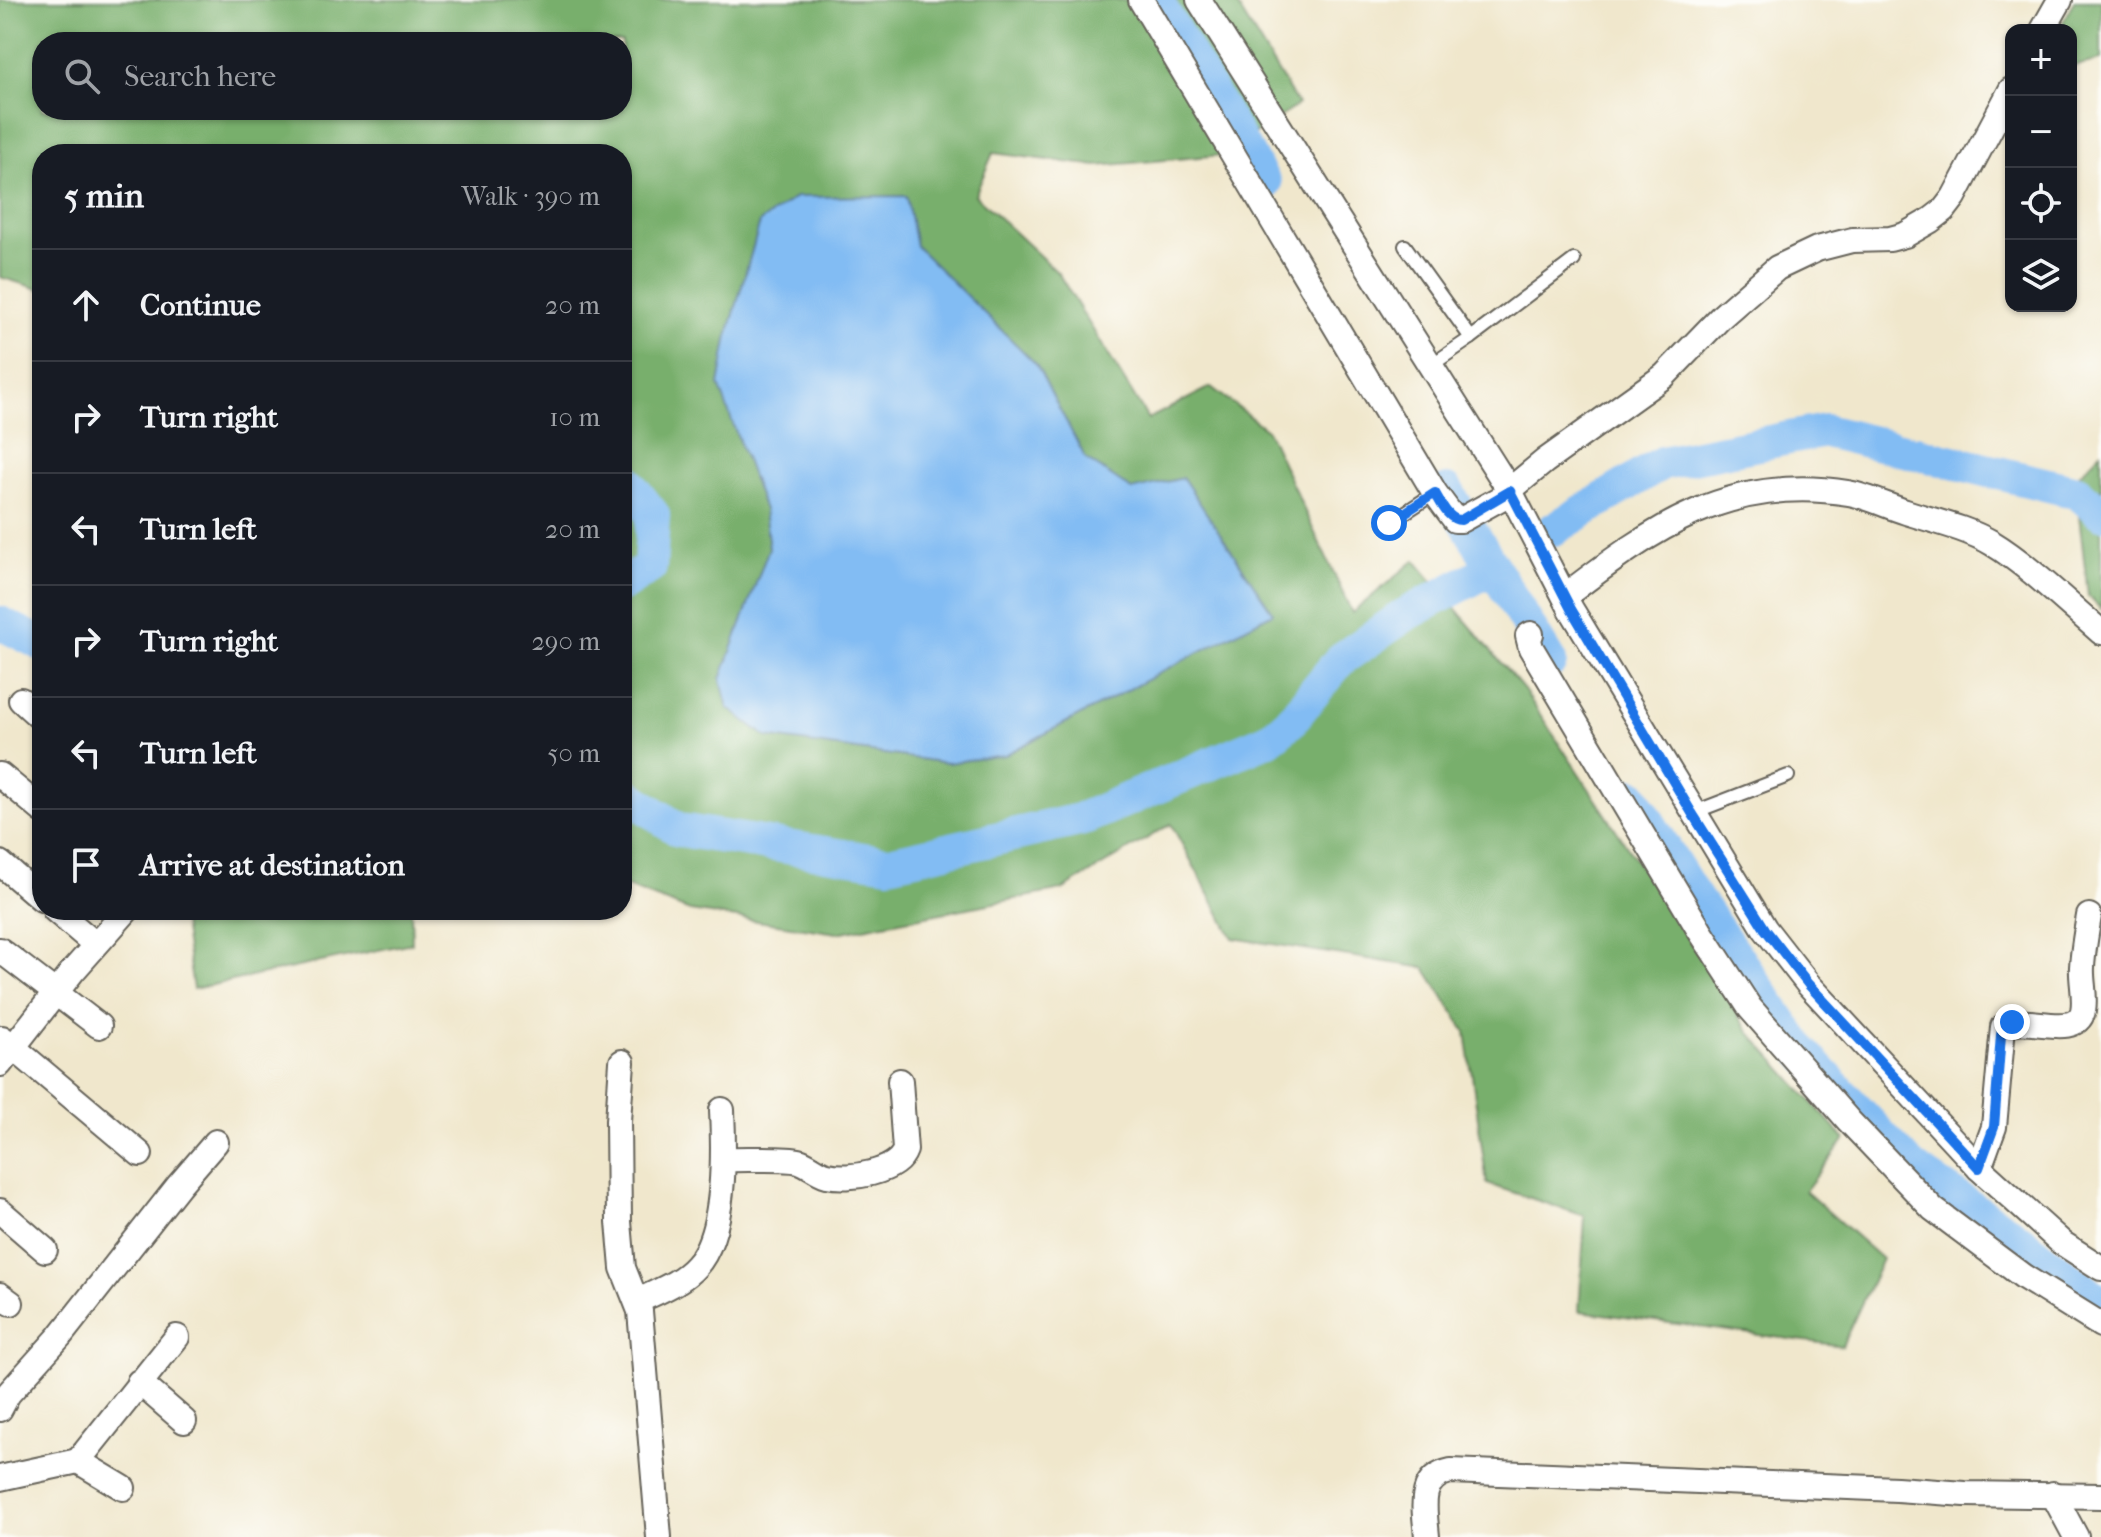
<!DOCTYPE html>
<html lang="en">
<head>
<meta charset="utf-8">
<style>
	body { margin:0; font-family:"IM FELL French Canon",serif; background:#242831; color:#f1f3f6 }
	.controls { position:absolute; right:24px; top:24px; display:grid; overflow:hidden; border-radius:16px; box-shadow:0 2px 6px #0004 }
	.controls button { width:72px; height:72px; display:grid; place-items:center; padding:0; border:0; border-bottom:2px solid #363941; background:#171b24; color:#f1f3f6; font:40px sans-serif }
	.stop { position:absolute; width:24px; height:24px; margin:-18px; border:6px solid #1a73e8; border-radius:50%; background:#fff }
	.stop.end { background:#1a73e8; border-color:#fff; box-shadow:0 2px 8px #0008 }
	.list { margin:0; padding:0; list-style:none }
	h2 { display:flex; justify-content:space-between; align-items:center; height:104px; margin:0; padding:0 32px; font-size:34px }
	h2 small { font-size:26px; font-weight:400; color:#9ea1a6 }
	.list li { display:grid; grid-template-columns:52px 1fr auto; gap:24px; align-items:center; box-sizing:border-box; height:112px; padding:0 32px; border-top:2px solid #363941 }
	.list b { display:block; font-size:30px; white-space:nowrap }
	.list em { font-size:26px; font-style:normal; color:#9ea1a6 }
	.icon { flex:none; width:44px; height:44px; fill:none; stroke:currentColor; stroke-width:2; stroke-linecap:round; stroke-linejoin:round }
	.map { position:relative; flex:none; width:2101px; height:1537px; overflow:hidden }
	.search { position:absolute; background:#171b24; box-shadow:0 2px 6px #0004; left:32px; top:32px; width:600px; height:88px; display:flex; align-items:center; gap:20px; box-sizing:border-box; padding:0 28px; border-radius:32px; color:#9ea1a6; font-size:30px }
	.panel { position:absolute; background:#171b24; box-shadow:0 2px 6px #0004; left:32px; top:144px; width:600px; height:776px; border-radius:32px }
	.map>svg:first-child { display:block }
	.forest { fill:#78af6c; stroke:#4a6644; stroke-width:2; fill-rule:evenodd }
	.water { fill:#82bcf3; stroke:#4f6c88; stroke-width:2 }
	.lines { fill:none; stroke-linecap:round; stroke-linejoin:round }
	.river { stroke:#82bcf3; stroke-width:34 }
	.service-casing { stroke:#66635a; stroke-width:16 }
	.minor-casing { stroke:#66635a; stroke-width:28 }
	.service { stroke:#fff; stroke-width:12 }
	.minor { stroke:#fff; stroke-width:24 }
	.route { stroke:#1a73e8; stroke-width:10 }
</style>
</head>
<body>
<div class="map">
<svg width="2101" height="1537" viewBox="0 0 2101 1537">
	<rect width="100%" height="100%" fill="#fdfcf7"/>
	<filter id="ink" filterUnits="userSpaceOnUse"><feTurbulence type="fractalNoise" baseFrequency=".0125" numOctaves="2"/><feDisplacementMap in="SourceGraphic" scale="16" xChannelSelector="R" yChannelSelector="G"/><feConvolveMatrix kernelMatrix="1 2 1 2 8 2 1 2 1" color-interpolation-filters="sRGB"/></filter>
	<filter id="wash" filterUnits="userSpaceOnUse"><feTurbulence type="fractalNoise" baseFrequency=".006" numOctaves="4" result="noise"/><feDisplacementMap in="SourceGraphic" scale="32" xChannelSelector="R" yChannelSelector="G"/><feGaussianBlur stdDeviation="1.8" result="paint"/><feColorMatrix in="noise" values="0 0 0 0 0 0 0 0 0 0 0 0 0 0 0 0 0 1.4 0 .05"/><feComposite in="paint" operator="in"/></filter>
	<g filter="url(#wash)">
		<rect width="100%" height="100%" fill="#f0e7cc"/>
		<g class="forest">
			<path d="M0,0h1234l64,105 -76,50 -125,11 -104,-13 -18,42 83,78 90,146 63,-32 56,43 85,183 63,-53 109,130 226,343 95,106 -40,52 77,68 -40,87 -263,-35 6,-95 -98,-32 -21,-152 -41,-64 -192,-30 -62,-114 -109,66 -225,43 -147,-22 -68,-26v-731h-580v136l-42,-13zM42,42h580v68h-580z"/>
			<polygon points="2074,0 2101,0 2101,60 2071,67 2071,30 2059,30"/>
			<polygon points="2101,452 2101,609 2088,596 2075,479"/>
			<polygon points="181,910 411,910 412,943 193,989"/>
		</g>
		<polygon class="water" points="906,196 916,246 1036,364 1086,459 1132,490 1183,478 1273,613 1005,755 947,763 767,737 728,708 721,679 769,548 764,510 719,385 728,335 760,222 796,197"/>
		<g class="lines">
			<g class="river">
				<polyline points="1156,0 1265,184"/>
				<polyline points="622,475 653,515 650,567 622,585"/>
				<polyline points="1447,491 1550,662"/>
				<polyline points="1554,529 1662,463 1825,431 2077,492 2101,513"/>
				<polyline points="0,623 42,644"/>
				<polyline points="622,791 679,830 889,863 1079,820 1269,739 1289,723 1340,660 1405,615 1478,576"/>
				<polyline points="1632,795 1696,899 1802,1051 1911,1167 2010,1233 2101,1302"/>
			</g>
		</g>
	</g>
	<g filter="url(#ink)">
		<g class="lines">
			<defs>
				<g id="service">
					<polyline points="1405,246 1471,338"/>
					<polyline points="1430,366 1471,338 1574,260"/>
					<polyline points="1389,523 1435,493"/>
					<polyline points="1692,813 1788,776"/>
				</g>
				<g id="minor">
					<polyline points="1141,0 1435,493 1455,520 1461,520 1499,499 1545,461 1664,376 1722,316 1777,268 1817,249 1852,240 1890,239 1905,235 1931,220 1944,210 1954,197 2011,90"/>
					<polyline points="1199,0 1510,491 1571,609 1765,929 1808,984 1979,1168 2062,1243 2101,1268"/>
					<polyline points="2043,30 2060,0"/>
					<path d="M1565,596c88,-68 165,-122 283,-103 19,3 39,13 58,19 28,9 60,16 86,31 35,21 77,62 109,89"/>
					<polyline points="1531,634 1528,636 1531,648 1700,931 1750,1008 1849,1121 1933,1209 2024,1277 2101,1325"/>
					<polyline points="21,700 42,719"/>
					<polyline points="0,775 42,810"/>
					<polyline points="0,863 42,899"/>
					<polyline points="55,910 95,944"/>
					<polyline points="0,950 99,1026"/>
					<polyline points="2,1038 140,1154"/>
					<polyline points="622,1062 618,1121 619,1222 623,1268 640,1311 659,1537"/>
					<polyline points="0,1064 72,972 127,910"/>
					<path d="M723,1159c17,1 62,-2 76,2 10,3 17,11 28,14 22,5 70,-2 78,-25l-5,-69"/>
					<path d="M1979,1168l15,-41 9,-100c20,-15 72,14 80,-16 3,-13 -2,-30 -1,-44 1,-17 4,-34 7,-51"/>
					<polyline points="0,1211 45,1250"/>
					<polyline points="0,1295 11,1303"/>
					<path d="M638,1301c20,-10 43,-18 58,-35 30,-32 28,-115 26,-156"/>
					<polyline points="139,1382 184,1421"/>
					<polyline points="0,1409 8,1394 60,1336 179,1185 216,1142"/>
					<polyline points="78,1461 177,1337"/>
					<polyline points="0,1478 78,1461 123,1488"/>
					<polyline points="2053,1494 2076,1537"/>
					<path d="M1427,1537c-2,-27 -11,-59 24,-66l446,18 68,5 136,2"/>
				</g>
			</defs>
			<use href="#service" class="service-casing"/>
			<use href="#minor" class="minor-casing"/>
			<use href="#service" class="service"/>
			<use href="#minor" class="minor"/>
		</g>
	</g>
	<g class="lines" filter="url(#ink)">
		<path class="route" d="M1389,523l46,-30c6,10 13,27 26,27l49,-29 61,118 121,204 73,116 43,55 171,184 15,-41 7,-92 2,-8 9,-5"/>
	</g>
</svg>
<div class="controls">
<button>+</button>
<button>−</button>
<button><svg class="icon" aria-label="locate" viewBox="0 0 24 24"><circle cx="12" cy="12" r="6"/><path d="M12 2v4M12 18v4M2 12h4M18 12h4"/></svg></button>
<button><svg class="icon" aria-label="layers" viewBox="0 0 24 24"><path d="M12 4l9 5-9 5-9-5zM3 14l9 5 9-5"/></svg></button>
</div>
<div class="stop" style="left:1389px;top:523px"></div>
<div class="stop end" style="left:2012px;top:1022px"></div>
<div class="search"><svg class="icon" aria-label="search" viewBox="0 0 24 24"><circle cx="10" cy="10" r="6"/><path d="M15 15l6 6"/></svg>Search here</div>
<section class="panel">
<h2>5 min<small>Walk · 390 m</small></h2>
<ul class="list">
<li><svg class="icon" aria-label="ahead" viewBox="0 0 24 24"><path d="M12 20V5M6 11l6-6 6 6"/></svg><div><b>Continue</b></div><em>20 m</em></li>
<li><svg class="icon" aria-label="right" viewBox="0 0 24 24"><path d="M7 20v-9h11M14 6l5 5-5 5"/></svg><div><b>Turn right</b></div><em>10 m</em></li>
<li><svg class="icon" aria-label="left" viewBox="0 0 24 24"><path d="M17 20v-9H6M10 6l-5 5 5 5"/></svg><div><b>Turn left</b></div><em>20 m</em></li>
<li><svg class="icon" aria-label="right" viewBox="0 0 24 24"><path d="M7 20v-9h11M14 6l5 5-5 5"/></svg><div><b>Turn right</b></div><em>290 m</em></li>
<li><svg class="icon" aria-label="left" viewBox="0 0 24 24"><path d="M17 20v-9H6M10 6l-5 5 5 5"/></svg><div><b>Turn left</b></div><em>50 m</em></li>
<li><svg class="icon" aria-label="arrive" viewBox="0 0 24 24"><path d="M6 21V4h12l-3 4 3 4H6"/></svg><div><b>Arrive at destination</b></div></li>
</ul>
</section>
</div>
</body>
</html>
